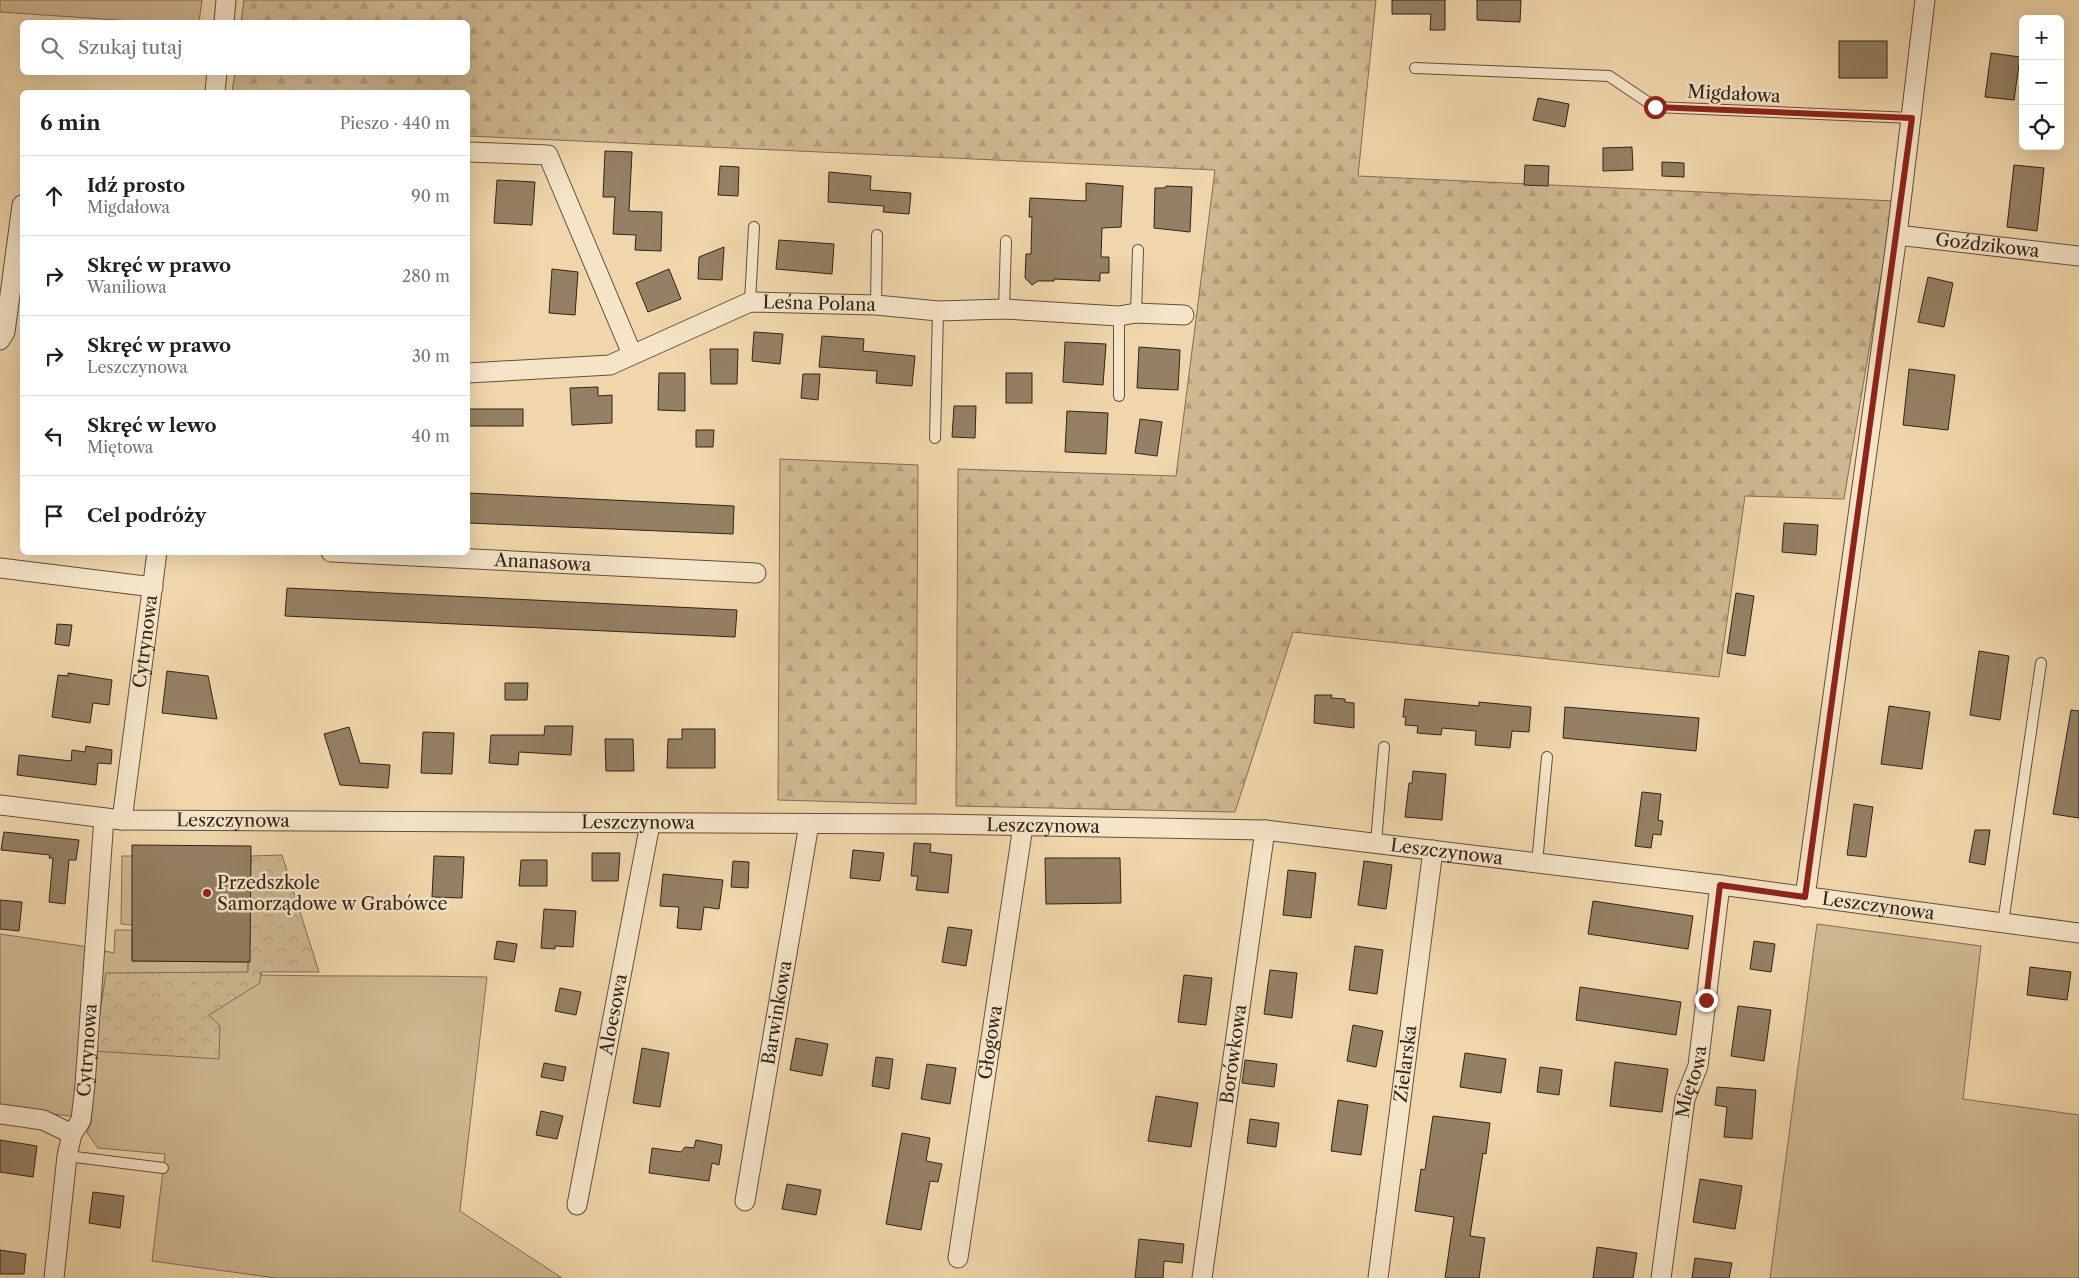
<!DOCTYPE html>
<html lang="pl">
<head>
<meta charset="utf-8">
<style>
	body { margin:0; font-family:"Libre Caslon Text",serif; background:#f6f6f6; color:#202124 }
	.controls { position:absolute; right:15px; top:15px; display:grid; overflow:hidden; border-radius:8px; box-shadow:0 5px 20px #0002 }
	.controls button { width:45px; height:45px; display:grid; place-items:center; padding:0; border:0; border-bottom:1px solid #e0e0e0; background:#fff; color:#202124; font:25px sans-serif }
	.stop { position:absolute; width:15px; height:15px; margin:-11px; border:4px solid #8f2418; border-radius:50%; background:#fff }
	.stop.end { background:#8f2418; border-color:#fff; box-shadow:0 1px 5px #0008 }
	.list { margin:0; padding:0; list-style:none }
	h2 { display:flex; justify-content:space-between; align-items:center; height:65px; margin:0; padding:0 20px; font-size:21px }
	h2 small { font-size:16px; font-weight:400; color:#757577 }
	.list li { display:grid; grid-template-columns:32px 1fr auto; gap:15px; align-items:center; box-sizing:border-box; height:80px; padding:0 20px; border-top:1px solid #e0e0e0 }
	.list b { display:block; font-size:19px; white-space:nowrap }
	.list p { margin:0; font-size:16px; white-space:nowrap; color:#757577 }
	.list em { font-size:16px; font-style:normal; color:#757577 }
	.icon { flex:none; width:28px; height:28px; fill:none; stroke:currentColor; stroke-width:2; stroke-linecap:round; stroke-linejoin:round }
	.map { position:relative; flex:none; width:2079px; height:1278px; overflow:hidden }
	.search { position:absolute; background:#fff; box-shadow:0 5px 20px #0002; left:20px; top:20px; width:450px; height:55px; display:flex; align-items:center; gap:12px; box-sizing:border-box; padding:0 18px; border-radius:8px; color:#757577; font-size:19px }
	.panel { position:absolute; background:#fff; box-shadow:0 5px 20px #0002; left:20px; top:90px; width:450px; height:465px; border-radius:8px }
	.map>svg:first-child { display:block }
	.green { fill:#cfb891; stroke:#806e55 }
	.forest { fill:url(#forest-firs); stroke:#806e55 }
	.park { fill:url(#park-crowns); stroke:#806e55 }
	.building { fill:#948064; stroke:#302319 }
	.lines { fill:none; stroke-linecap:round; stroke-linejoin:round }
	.lane-casing { stroke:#60503d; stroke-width:12 }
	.street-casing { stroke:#60503d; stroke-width:21 }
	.lane { stroke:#f5e4c8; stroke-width:10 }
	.street { stroke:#f5e4c8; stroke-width:19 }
	.route { stroke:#8f2418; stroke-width:6 }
	.poi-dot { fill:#8f2418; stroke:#f5e4c8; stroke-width:2 }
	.labels { text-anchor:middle; stroke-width:5; stroke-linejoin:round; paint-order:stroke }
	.street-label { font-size:18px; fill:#302319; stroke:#f5e4c8 }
	.poi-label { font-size:18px; fill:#302319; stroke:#f5e4c8; text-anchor:start }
</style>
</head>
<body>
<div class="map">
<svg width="2079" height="1278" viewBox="0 0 2079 1278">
	<defs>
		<pattern id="forest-firs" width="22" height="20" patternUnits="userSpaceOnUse" patternTransform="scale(1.25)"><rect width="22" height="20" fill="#cfb891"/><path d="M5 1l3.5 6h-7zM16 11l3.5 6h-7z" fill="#b29e7c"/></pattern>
		<pattern id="park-crowns" width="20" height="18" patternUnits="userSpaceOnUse" patternTransform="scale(1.25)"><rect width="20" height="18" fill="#cfb891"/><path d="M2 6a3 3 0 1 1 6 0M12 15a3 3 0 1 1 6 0" fill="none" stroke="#b29e7c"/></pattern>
	</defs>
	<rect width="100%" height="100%" fill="#f0d6aa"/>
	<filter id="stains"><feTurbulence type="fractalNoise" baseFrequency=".004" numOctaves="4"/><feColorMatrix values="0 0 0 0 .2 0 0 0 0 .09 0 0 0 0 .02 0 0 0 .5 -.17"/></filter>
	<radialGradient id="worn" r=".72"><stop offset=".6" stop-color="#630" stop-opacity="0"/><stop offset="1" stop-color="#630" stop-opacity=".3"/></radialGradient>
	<g class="green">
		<polygon points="0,0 202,0 199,22 146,22 0,12"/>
		<polygon points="122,856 135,856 132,925 121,924"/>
		<polygon points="1817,924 1981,946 1963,1099 2079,1115 2079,1278 1770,1278"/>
		<path d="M115,930h17v31l116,1v10h-3l-1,3 17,-3v3c75,2 151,0 226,2l-27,234 102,67h-286l-124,-17 13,-107 -67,-6 -11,-15 5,-14 -92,-12v-173l82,12 32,7z"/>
	</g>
	<g class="forest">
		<polygon points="244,0 1376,0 1358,176 1894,201 1844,499 1745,496 1719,677 1293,632 1235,812 956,806 958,469 1176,476 1215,170 468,136 468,92 232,92 235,73 468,72 468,22 241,22"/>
		<polygon points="780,459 918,465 916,804 778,800"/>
	</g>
	<polygon class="park" points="282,855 319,972 261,972 260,983 209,1015 220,1026 219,1059 94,1051 106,973 248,972 251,856"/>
	<g class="building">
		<polygon points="1392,0 1445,0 1445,30 1430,30 1431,14 1392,14"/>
		<polygon points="1477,0 1521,0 1520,22 1477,20"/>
		<rect x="1839" y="41" width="48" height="37"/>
		<polygon points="1991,53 2020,57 2014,100 1985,97"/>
		<polygon points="1538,98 1569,104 1565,127 1533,120"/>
		<polygon points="1632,147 1633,170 1603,171 1603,148"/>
		<polygon points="605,151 632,152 629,211 662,212 661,251 635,250 636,235 613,234 615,197 603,197"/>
		<polygon points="1662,162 1684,163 1684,177 1662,176"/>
		<polygon points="1525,165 1549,166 1548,186 1524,185"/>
		<polygon points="2014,165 2044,168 2037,231 2007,227"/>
		<polygon points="720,166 739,167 738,196 718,195"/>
		<polygon points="829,172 871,176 870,190 911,193 909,214 883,212 884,206 828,202"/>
		<polygon points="497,180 535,182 532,225 494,223"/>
		<polygon points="1086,183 1123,186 1121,227 1102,228 1101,257 1109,257 1109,273 1100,273 1100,281 1054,279 1054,281 1038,281 1032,285 1025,278 1026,254 1031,254 1032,217 1029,217 1030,198 1086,201"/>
		<polygon points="1166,186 1192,187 1190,232 1154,228 1155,188 1165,188"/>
		<polygon points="779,240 834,244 832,274 776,269"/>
		<polygon points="724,247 722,280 698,279 699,257"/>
		<polygon points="552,269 578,272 575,315 549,313"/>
		<polygon points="669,269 681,299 648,312 636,283"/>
		<polygon points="1928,277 1953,283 1944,327 1918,322"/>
		<polygon points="754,332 783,334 780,364 752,361"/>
		<polygon points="822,336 864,339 863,351 915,356 912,386 876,383 877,371 819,367"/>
		<polygon points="1065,342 1106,344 1103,385 1063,382"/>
		<polygon points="1139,347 1180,350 1178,390 1137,388"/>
		<polygon points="710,349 738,349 737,384 711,384"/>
		<polygon points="1909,369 1955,375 1948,430 1903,425"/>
		<polygon points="659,373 685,373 685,411 658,410"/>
		<rect x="1006" y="373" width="26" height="30"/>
		<polygon points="803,374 820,374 818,400 801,398"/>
		<polygon points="598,387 598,396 612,395 612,423 572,425 570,388"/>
		<polygon points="954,406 976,406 975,438 952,437"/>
		<rect x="468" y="409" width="55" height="17"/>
		<polygon points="1067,411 1108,413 1106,454 1065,452"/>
		<polygon points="1140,419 1162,422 1157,456 1135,453"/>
		<polygon points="696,430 714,430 713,447 696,447"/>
		<polygon points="468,493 734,506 733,534 468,523"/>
		<polygon points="1784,523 1818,525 1816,555 1782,552"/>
		<polygon points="287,588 737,610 735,637 285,616"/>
		<polygon points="1736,593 1754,596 1745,656 1727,653"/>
		<polygon points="57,624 72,625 69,646 55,644"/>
		<polygon points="1979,651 2009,656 2000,720 1970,715"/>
		<polygon points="167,671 208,676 217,719 162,713"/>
		<polygon points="68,673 112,680 109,705 93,703 90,723 52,717 58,675 68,676"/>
		<polygon points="505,683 528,683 527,700 505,700"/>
		<polygon points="1315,695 1332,695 1331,698 1345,699 1345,702 1354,703 1354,728 1314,723"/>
		<polygon points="1405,699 1479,706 1479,702 1531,707 1529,732 1512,731 1510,748 1475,745 1476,731 1442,728 1441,735 1417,733 1418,726 1405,725 1406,717 1403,717"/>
		<polygon points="1889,706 1930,712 1922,769 1881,764"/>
		<polygon points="1565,707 1699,718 1696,751 1563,738"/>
		<polygon points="2071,710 2079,711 2079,818 2053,814"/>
		<polygon points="545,726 573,726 571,755 519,752 518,765 489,763 491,735 544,735"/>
		<polygon points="349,727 360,763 390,765 388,788 340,785 324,734"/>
		<polygon points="682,729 715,729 715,768 667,768 668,739 682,739"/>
		<polygon points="423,732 454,733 452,774 421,773"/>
		<polygon points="605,739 633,739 634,771 606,771"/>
		<polygon points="86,746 112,750 111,764 98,763 96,785 17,775 19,755 71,761 72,750 85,752"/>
		<polygon points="1413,771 1446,774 1442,820 1405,817 1409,783 1412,783"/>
		<polygon points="1642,792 1661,794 1658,820 1663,821 1661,835 1653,834 1651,848 1635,846"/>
		<polygon points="1854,804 1873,807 1866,857 1847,855"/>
		<polygon points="1975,830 1990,830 1985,865 1969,862"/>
		<polygon points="4,832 79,840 76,860 69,860 65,904 49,902 53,858 49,858 50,855 1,850"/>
		<polygon points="914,843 931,844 930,852 952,855 948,893 916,890 918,876 911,876"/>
		<polygon points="132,845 251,846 250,962 132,961"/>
		<polygon points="853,850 884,853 880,881 850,878"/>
		<polygon points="592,853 620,853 618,881 592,881"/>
		<polygon points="434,856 464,857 462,898 432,897"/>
		<polygon points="1045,858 1120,858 1121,903 1046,904"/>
		<polygon points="521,860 547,860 547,886 519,886"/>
		<polygon points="733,861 749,862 748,888 731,887"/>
		<polygon points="1364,861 1392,865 1386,909 1358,905"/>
		<polygon points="1288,870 1316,873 1311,918 1283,915"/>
		<polygon points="663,874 723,880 719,909 704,907 701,930 677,928 679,907 660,906"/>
		<polygon points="0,900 22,902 19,931 0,929"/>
		<polygon points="1593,901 1693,916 1688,949 1588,934"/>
		<polygon points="544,909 576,911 573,947 555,946 555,949 541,948"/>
		<polygon points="948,927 972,930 966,966 942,962"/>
		<polygon points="497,941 517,944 514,962 494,959"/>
		<polygon points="1754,941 1775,944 1771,972 1750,969"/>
		<polygon points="1355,946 1383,950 1377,994 1349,990"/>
		<polygon points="2030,967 2071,972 2067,1000 2027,995"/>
		<polygon points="1270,970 1297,973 1292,1018 1264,1014"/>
		<polygon points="1184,975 1212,978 1206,1025 1178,1022"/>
		<polygon points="1580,987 1681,1002 1676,1035 1576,1020"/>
		<polygon points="560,988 581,992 576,1015 555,1011"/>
		<polygon points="1738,1006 1771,1010 1764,1061 1731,1056"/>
		<polygon points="1353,1025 1383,1031 1376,1067 1347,1061"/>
		<polygon points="796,1038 828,1044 822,1076 790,1070"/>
		<polygon points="642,1048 669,1053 660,1107 633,1103"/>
		<polygon points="1465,1053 1506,1059 1501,1093 1460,1087"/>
		<polygon points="876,1057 893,1059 889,1089 872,1086"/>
		<polygon points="1245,1060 1277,1064 1274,1087 1242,1083"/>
		<polygon points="1615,1062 1668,1069 1662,1112 1610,1106"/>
		<polygon points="544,1063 566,1067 563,1081 541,1077"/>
		<polygon points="927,1064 956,1068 950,1104 921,1099"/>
		<polygon points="1540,1067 1562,1070 1559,1095 1537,1092"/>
		<polygon points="1717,1087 1756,1090 1752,1139 1724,1137 1727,1107 1715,1105"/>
		<polygon points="1156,1096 1198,1103 1191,1147 1148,1141"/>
		<polygon points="1338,1100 1368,1105 1361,1155 1331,1151"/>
		<polygon points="541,1111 563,1116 557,1139 536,1135"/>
		<polygon points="1433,1116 1490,1123 1486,1154 1483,1153 1470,1236 1485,1238 1479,1278 1445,1278 1454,1217 1415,1211 1421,1169 1425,1170"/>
		<polygon points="1250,1119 1279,1123 1276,1147 1247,1143"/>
		<polygon points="902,1133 930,1138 926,1161 942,1164 938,1182 930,1181 921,1230 886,1224"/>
		<polygon points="0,1140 37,1146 33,1177 0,1172"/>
		<polygon points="696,1140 722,1145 719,1165 712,1163 709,1181 649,1173 652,1148 681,1152 685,1147 694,1148"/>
		<polygon points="1700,1179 1742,1186 1735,1229 1693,1222"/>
		<polygon points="787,1184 821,1190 816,1215 782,1209"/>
		<polygon points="93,1192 124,1196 120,1228 89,1223"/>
		<polygon points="1139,1239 1184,1244 1182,1263 1164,1261 1163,1278 1135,1278"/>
		<polygon points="1597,1247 1637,1253 1633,1278 1593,1278"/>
		<polygon points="0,1250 26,1254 24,1274 0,1274"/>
		<polygon points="1695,1258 1732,1263 1729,1278 1692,1278"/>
	</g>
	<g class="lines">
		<defs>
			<g id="lane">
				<polyline points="1415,68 1609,76 1655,107 1912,118"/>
				<polyline points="750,302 754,227"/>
				<polyline points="876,305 877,235"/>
				<polyline points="1004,309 1006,241"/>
				<polyline points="1136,313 1138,250"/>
				<polyline points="1119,396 1119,316"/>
				<polyline points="935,438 938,311"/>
				<polyline points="1376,843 1384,747"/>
				<polyline points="1537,863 1547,757"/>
				<polyline points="2003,923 2041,663"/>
				<polyline points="67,1156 163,1168"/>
			</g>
			<g id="street">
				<polyline points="224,22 226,0"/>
				<polyline points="215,92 217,72"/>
				<polyline points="468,152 548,155 632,354"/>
				<path id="s1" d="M1897,235l182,21"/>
				<polyline points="0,340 5,332 22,205"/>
				<path id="s2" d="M468,373l142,-8 140,-63 126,3 62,6 66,-2 115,7 17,-3 48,2"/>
				<path id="s3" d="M331,552l425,21"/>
				<polyline points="0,568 153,587"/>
				<path id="s4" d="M0,805l122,15 813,4 330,6 455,55 359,48"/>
				<path id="s5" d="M122,820l35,-268"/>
				<polyline points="1805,897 1897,235 1925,0"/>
				<polyline points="0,1114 43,1120 72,1134"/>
				<path id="s6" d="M745,1201l64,-377"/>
				<path id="s7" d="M577,1205l73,-381"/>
				<path id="s8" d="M958,1258l65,-432"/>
				<path id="s9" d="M54,1278l13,-122 5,-22 9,-14 4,-35 19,-267"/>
				<path id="s10" d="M1202,1278l63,-448"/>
				<path id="s11" d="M1378,1278l55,-428"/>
				<path id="s12" d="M1661,1278l24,-179 13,-33 22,-181"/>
			</g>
		</defs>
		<use href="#lane" class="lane-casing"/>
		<use href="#street" class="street-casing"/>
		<use href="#lane" class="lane"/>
		<use href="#street" class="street"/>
	</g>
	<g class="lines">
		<polyline class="route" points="1655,107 1912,118 1805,897 1720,885 1706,1000"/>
	</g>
	<circle class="poi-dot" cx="207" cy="893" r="5"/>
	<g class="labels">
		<g class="street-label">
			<text transform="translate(1734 94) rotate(3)" y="6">Migdałowa</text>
			<text dy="6" stroke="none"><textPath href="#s1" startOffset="91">Goździkowa</textPath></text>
			<text dy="6" stroke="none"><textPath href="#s2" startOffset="365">Leśna Polana</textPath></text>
			<text dy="6" stroke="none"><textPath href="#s3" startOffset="212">Ananasowa</textPath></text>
			<text dy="6" stroke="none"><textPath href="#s5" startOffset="180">Cytrynowa</textPath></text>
			<text dy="6" stroke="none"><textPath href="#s4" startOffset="234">Leszczynowa</textPath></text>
			<text dy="6" stroke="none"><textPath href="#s4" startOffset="639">Leszczynowa</textPath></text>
			<text dy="6" stroke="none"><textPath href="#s4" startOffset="1044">Leszczynowa</textPath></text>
			<text dy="6" stroke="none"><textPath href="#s4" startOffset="1449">Leszczynowa</textPath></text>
			<text dy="6" stroke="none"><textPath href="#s4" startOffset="1884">Leszczynowa</textPath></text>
			<text dy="6" stroke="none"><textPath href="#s6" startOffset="191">Barwinkowa</textPath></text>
			<text dy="6" stroke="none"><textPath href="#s7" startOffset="194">Aloesowa</textPath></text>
			<text dy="6" stroke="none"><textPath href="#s8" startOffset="218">Głogowa</textPath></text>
			<text dy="6" stroke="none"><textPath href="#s9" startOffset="232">Cytrynowa</textPath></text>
			<text dy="6" stroke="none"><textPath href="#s10" startOffset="226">Borówkowa</textPath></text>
			<text dy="6" stroke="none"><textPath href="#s11" startOffset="216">Zielarska</textPath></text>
			<text dy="6" stroke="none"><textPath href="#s12" startOffset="199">Miętowa</textPath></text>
		</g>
		<g class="poi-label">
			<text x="217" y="889">Przedszkole<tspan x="217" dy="21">Samorządowe w Grabówce</tspan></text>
		</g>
	</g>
	<rect width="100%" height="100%" filter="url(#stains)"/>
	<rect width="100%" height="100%" fill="url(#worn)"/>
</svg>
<div class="controls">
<button>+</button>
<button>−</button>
<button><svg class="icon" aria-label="locate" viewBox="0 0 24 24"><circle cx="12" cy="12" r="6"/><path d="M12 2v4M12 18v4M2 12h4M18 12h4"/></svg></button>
</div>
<div class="stop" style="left:1655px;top:107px"></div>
<div class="stop end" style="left:1706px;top:1000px"></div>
<div class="search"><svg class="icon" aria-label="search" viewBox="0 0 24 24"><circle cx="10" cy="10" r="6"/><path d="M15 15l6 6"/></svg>Szukaj tutaj</div>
<section class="panel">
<h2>6 min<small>Pieszo · 440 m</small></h2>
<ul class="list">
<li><svg class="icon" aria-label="ahead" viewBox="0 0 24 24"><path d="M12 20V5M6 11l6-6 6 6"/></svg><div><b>Idź prosto</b><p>Migdałowa</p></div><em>90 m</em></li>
<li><svg class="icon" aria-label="right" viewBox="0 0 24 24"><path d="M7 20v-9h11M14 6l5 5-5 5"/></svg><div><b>Skręć w prawo</b><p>Waniliowa</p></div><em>280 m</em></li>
<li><svg class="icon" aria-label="right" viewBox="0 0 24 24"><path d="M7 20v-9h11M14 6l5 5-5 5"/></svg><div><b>Skręć w prawo</b><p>Leszczynowa</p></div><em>30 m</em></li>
<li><svg class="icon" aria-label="left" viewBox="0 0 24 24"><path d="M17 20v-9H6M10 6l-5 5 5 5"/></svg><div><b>Skręć w lewo</b><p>Miętowa</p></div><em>40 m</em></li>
<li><svg class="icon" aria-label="arrive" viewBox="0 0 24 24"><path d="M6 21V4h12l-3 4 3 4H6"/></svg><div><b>Cel podróży</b></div></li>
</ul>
</section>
</div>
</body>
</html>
